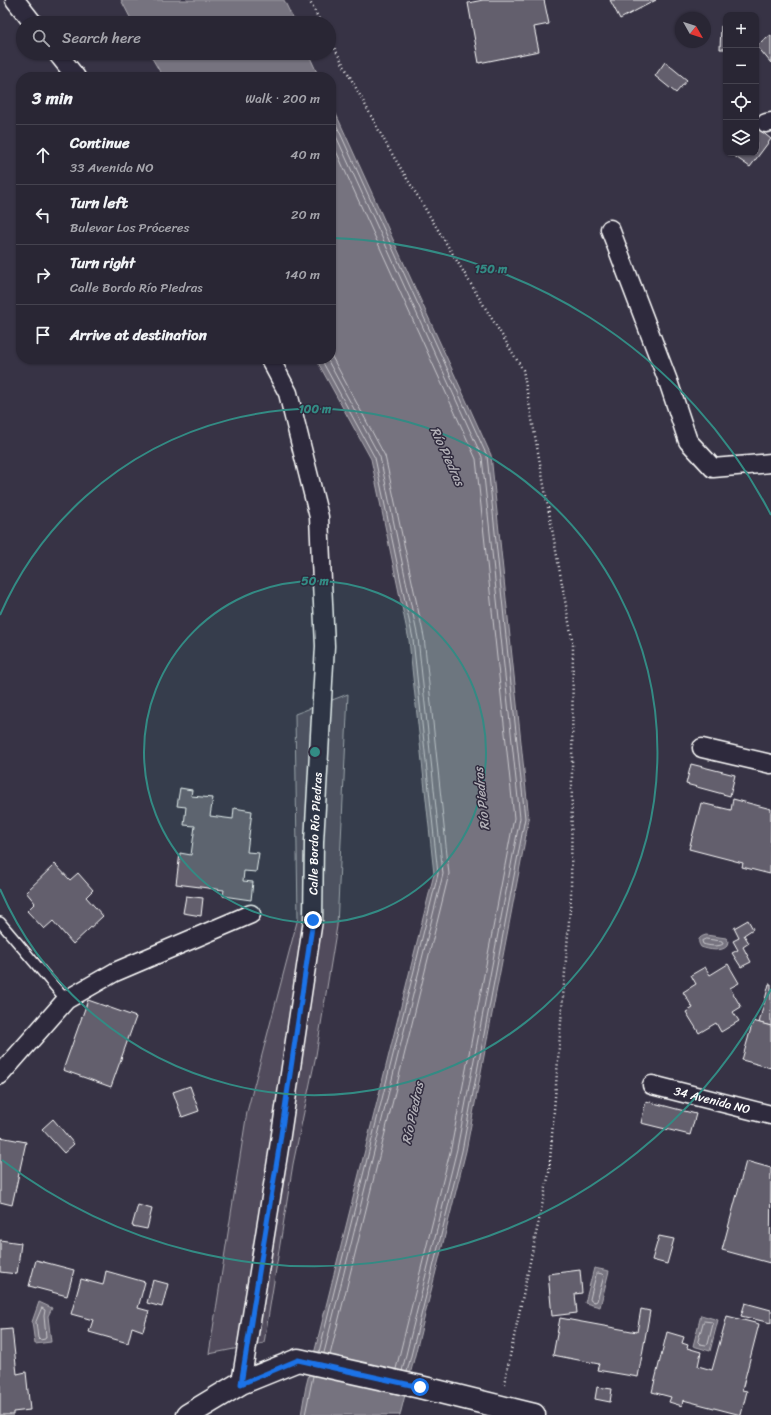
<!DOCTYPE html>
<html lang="en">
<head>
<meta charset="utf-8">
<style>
	body { margin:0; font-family:Sriracha,sans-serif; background:#312e3c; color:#f1f3f6 }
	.controls { position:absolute; right:12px; top:12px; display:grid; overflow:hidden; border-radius:8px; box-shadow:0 1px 3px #0004 }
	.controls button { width:36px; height:36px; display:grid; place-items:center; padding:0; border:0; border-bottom:1px solid #45434f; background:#292634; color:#f1f3f6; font:20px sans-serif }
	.compass { position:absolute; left:675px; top:12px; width:36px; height:36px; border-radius:50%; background:#292634; box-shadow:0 1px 3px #0004; rotate:129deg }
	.stop { position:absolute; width:12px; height:12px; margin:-9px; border:3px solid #1a73e8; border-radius:50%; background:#fff }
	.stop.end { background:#1a73e8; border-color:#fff; box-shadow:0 1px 4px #0008 }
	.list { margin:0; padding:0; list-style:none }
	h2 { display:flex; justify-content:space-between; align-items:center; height:52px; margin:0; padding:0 16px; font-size:17px }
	h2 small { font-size:13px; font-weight:400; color:#a5a5ac }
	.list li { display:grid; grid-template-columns:26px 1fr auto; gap:12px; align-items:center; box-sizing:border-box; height:60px; padding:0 16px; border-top:1px solid #45434f }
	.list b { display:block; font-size:15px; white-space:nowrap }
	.list p { margin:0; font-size:13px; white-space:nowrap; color:#a5a5ac }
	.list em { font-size:13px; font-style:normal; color:#a5a5ac }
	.icon { flex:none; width:22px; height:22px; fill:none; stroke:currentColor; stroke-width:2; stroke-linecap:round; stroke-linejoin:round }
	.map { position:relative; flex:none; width:771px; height:1415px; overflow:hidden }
	.search { position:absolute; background:#292634; box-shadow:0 1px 3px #0004; left:16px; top:16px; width:320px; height:44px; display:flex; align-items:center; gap:10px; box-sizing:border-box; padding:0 14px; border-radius:22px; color:#a5a5ac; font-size:15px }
	.panel { position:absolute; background:#292634; box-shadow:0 1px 3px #0004; left:16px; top:72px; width:320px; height:292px; border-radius:16px }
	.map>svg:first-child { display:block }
	.green { fill:#514c5c; stroke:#a8a6ae }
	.water { fill:#76737f; stroke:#adabb2 }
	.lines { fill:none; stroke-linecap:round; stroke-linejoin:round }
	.shore { stroke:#c8c7cc; stroke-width:1 }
	.building { fill:#635f6d; stroke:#fff }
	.service-casing { stroke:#fff; stroke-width:12 }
	.minor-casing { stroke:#fff; stroke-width:21 }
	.tertiary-casing { stroke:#fff; stroke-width:25 }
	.path { stroke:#fff; stroke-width:2.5; stroke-dasharray:1 3; stroke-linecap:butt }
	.service { stroke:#2f2a3d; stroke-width:9 }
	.minor { stroke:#2f2a3d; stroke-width:18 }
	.tertiary { stroke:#2f2a3d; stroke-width:22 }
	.route { stroke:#1a73e8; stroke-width:5 }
	.ring { fill:none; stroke:#338b84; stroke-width:2 }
	.labels { text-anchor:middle; stroke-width:3; stroke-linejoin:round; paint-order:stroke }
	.street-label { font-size:12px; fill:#fff; stroke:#2f2a3d }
	.water-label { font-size:13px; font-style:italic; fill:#b4b2b9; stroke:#2f2a3d }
	.centre { fill:#338b84; stroke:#2f2a3d; stroke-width:2 }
	.ring-label { font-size:12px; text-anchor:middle; font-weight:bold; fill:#338b84; stroke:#2f2a3d; stroke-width:3; stroke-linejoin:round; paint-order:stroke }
</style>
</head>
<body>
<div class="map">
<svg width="771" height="1415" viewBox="0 0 771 1415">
	<rect width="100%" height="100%" fill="#373345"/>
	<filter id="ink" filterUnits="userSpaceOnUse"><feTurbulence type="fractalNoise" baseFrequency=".025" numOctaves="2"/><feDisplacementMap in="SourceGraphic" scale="8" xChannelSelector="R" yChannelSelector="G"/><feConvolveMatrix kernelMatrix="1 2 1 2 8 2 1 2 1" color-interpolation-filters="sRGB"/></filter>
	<g filter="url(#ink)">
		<polygon class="green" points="348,694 337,926 316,1055 293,1164 264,1343 209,1354 247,1112 298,918 295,714"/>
		<g class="water">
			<polygon points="121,0 284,0 295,23 133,23"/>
			<polygon points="149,53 308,53 319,77 163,77"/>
			<polygon points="331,103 491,455 529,819 466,1151 400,1415 301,1415 306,1386 434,874 409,640 371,459 316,359 331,359"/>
			<path d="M706,935l20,3 2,3 -1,5c-5,6 -18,4 -26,1 -4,-6 -3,-10 5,-12z"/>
			<polygon points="594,1268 609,1271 600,1307 585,1303"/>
			<polygon points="39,1302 52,1308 48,1316 51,1342 35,1344 32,1322"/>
			<polygon points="701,1315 718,1320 710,1351 693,1346"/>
		</g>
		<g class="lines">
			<g class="shore">
				<polyline points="331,113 487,456 525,818 462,1151 407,1372"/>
				<polyline points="331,125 482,457 520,818 457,1149 402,1371"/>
				<polyline points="331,140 476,459 514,818 451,1148 396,1369"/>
				<path d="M706,939l16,2 1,3c-4,3 -14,2 -20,0l-1,-3z"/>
				<polygon points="598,1273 602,1274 604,1276 597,1301 595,1302 591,1301 590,1299 596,1275"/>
				<polygon points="42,1308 45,1310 44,1316 46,1337 45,1339 40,1340 38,1338 36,1322"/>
				<polygon points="704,1321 712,1322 713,1324 708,1344 706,1345 700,1344 698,1342"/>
				<polyline points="319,1352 438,874 413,639 375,458 321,359"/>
				<polyline points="324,1353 443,874 418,638 380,457 327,359"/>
				<polyline points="330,1355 449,874 424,637 385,456 331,355"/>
				<polyline points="305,1415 313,1376"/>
			</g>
		</g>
		<g class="building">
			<polygon points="483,0 544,0 549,24 534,27 539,51 479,63 468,3"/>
			<polygon points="610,0 656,0 620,19"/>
			<polygon points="721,26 726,27 726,49 720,49"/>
			<polygon points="771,35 771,63 757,46"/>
			<polygon points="665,62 687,80 676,93 655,76"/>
			<polygon points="756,127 771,139 750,167 730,153 756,153"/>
			<polygon points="691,764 735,775 730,796 686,784"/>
			<polygon points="180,788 192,790 191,796 213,798 210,816 233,819 234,808 252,811 247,852 259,853 256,872 244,871 243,881 253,882 251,900 223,896 224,890 176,884 180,853 191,855 195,826 184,825 186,807 177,806"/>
			<polygon points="733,799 771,809 770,874 742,867 743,863 689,849 701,803 731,810"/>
			<polygon points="55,864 70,880 78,873 93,890 86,897 103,916 73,944 53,921 44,929 27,911 35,903 26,892"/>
			<polygon points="186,896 203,898 201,916 183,913"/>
			<polygon points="748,920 753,929 744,935 749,943 743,947 751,962 741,967 732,953 738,950 733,941 739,938 734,928"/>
			<polygon points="728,964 739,983 730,988 741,1007 733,1012 739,1021 721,1032 716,1023 699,1033 686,1012 693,1008 683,992 696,984 691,975 705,967 710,975"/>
			<polygon points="769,984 771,984 771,1026 759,1023"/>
			<polygon points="88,1000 136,1017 111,1087 63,1070"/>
			<polygon points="753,1021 771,1026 771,1068 742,1060"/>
			<polygon points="190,1086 199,1111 182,1117 173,1092"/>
			<polygon points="646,1101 696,1114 690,1135 641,1123"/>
			<polygon points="53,1119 74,1144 64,1153 42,1129"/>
			<polygon points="0,1137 26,1142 12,1205 0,1202"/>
			<polygon points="746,1161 771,1168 770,1263 722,1250"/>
			<polygon points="138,1205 152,1209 147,1229 132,1226"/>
			<polygon points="659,1236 674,1239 667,1264 652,1260"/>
			<polygon points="0,1240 21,1243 17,1274 0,1272"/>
			<polygon points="36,1260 74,1270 67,1296 29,1286"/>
			<polygon points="580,1270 582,1293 575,1294 577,1313 552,1316 548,1274"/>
			<polygon points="106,1271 145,1282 138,1308 149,1311 143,1331 132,1327 128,1343 89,1332 93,1320 71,1314 81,1279 103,1285"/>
			<polygon points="153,1280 168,1284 162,1307 147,1303"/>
			<polygon points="745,1303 771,1310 771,1323 741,1316"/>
			<polygon points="641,1309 650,1311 638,1377 597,1370 599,1364 553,1355 560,1318 637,1332"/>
			<polygon points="727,1316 759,1324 742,1390 747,1391 741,1415 683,1400 682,1406 669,1402 671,1397 652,1392 667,1332 684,1337 682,1343 688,1345 687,1348 701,1352 698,1366 712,1370"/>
			<polygon points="12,1329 17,1374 26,1372 30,1410 13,1412 13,1415 0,1415 0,1330"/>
			<polygon points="597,1387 612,1389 610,1402 595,1399"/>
		</g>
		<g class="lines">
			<defs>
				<polyline id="service" points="0,922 66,1000"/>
				<g id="minor">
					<polyline points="15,0 33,23"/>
					<polyline points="57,53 76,77"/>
					<polyline points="766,123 771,122"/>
					<polyline points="610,229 668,381 688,441 713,468 771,463"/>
					<polyline points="702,748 771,764"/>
					<polyline points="0,1075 66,1000 115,972 251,914"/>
					<path id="s1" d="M652,1085l119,30"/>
					<path id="s2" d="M241,1383l38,-235 34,-228 1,-78 11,-196 -6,-129 -31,-124 -18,-34"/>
				</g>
				<polyline id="tertiary" points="188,1415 241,1383 298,1360 420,1387 534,1415"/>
			</defs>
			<use href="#service" class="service-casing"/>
			<use href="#minor" class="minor-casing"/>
			<use href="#tertiary" class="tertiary-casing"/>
			<g class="path">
				<polyline points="309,0 321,23"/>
				<polyline points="329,38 389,149 523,370 573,644 571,896 549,1173 504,1384"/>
			</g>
			<use href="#service" class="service"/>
			<use href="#minor" class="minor"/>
			<use href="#tertiary" class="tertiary"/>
		</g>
	</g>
	<g class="lines" filter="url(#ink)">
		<polyline class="route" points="313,920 279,1148 241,1384 298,1360 420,1387"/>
	</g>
	<circle cx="315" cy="752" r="171" fill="#338b84" fill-opacity=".12"/>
	<g class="ring">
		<circle cx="315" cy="752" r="171"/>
		<path d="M0 615A343 343 0 1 1 0 889"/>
		<path d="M771 989A514 514 0 0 1 2 1160M333 238A514 514 0 0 1 771 515"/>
	</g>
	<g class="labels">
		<g class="street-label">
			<text dy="4" stroke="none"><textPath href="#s2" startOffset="555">Calle Bordo Río Piedras</textPath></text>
			<text dy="4" stroke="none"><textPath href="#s1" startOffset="62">34 Avenida NO</textPath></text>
		</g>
		<g class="water-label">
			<text transform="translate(448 456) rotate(65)" y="5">Río Piedras</text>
			<text transform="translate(481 799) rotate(-96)" y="5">Río Piedras</text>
			<text transform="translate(412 1113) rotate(-78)" y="5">Río Piedras</text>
		</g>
	</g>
	<circle cx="315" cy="752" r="6" class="centre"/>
	<g class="ring-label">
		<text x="491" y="273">150 m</text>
		<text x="315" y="413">100 m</text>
		<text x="315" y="585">50 m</text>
	</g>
</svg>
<div class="controls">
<button>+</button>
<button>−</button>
<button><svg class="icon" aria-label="locate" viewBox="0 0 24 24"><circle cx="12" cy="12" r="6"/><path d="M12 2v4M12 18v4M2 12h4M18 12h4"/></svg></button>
<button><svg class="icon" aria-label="layers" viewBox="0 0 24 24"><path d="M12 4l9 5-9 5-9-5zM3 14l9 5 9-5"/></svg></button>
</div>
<svg class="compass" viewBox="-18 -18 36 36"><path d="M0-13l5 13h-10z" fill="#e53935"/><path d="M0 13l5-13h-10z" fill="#a5a5ac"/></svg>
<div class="stop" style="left:420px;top:1387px"></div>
<div class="stop end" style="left:313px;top:920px"></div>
<div class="search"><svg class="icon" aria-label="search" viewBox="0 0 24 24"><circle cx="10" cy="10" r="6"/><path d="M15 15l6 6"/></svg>Search here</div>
<section class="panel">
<h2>3 min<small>Walk · 200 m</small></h2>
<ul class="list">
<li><svg class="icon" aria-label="ahead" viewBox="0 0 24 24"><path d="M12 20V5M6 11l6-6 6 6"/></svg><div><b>Continue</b><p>33 Avenida NO</p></div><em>40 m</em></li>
<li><svg class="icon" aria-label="left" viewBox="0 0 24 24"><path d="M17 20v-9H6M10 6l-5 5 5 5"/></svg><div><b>Turn left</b><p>Bulevar Los Próceres</p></div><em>20 m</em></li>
<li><svg class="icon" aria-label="right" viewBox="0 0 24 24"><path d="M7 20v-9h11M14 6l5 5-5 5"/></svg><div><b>Turn right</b><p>Calle Bordo Río Piedras</p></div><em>140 m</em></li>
<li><svg class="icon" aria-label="arrive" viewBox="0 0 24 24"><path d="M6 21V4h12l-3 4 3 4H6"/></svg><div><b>Arrive at destination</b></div></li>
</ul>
</section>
</div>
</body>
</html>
